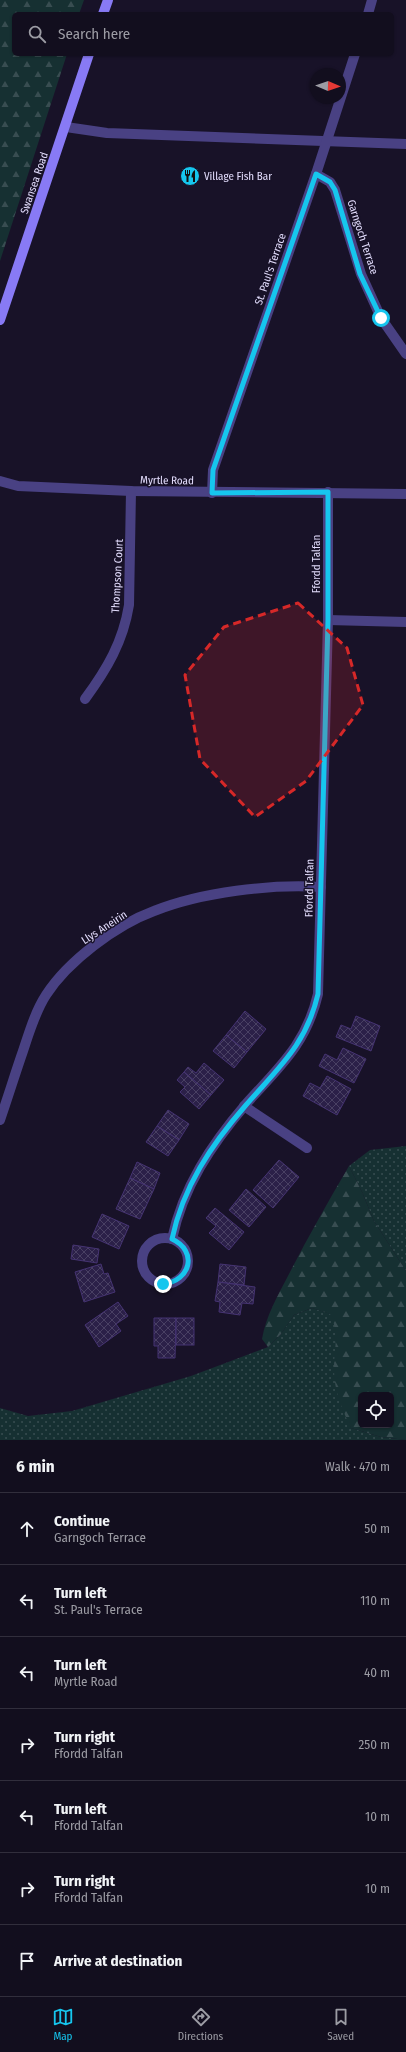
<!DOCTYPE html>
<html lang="en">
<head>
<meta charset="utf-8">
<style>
	body { margin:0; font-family:"Fira Sans Condensed",sans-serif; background:#1b1727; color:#f1f3f6 }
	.controls { position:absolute; right:12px; bottom:12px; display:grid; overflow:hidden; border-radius:6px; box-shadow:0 1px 3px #0004 }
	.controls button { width:36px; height:36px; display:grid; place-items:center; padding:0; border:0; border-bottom:1px solid #312e3c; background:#120e1e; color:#f1f3f6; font:20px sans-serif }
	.compass { position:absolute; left:310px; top:68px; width:36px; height:36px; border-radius:50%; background:#120e1e; box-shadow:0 1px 3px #0004; rotate:92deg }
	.stop { position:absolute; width:12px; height:12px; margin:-9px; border:3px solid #16c6ee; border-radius:50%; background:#fff }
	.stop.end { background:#16c6ee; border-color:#fff; box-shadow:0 1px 4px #0008 }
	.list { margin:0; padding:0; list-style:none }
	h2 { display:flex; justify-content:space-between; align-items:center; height:52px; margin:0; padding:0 16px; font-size:17px }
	h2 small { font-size:13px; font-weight:400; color:#9c9ca4 }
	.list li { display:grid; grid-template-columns:26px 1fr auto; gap:12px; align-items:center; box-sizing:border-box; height:72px; padding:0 16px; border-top:1px solid #312e3c }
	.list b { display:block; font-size:15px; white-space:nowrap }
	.list p { margin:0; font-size:13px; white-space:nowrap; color:#9c9ca4 }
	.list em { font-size:13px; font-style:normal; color:#9c9ca4 }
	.icon { flex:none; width:22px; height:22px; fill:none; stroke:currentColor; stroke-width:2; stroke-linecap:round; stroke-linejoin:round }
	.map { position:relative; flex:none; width:406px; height:1440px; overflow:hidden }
	.search { position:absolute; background:#120e1e; box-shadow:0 1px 3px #0004; left:12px; right:12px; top:12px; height:44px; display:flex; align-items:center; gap:10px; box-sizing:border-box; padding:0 14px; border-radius:6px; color:#9c9ca4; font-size:15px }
	.sheet { height:556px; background:#120e1e }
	nav { display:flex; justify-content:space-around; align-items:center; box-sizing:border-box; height:56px; border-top:1px solid #312e3c; background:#120e1e; font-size:11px; color:#9c9ca4 }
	nav a { display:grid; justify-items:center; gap:2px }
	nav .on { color:#16c6ee }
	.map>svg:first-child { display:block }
	.grass { fill:url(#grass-dots) }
	.forest { fill:url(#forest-firs); fill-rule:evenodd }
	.building { fill:url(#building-cross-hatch); stroke:#453372 }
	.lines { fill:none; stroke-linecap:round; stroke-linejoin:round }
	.service { stroke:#494183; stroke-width:10 }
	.minor { stroke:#494183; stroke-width:10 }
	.secondary { stroke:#887af5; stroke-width:10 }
	.route { stroke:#16c6ee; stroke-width:5 }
	.marked { fill:#d62828; fill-opacity:0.2; stroke:#d62828; stroke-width:3; stroke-dasharray:8 5; stroke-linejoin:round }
	.labels { text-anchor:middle; stroke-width:3; stroke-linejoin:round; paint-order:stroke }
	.poi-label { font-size:11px; fill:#e2dcfc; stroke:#181228; text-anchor:start }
	.street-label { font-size:11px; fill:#e2dcfc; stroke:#181228 }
</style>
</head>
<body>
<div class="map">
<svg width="406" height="1440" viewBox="0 0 406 1440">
	<defs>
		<pattern id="grass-dots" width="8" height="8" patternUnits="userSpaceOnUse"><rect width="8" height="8" fill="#163032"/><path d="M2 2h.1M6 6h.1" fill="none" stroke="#384d51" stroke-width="1.8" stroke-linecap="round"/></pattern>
		<pattern id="forest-firs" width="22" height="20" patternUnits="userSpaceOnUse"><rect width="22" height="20" fill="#163032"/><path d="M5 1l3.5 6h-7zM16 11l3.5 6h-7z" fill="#384d51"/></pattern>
		<pattern id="building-cross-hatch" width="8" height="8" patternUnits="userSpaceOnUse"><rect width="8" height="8" fill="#2b2048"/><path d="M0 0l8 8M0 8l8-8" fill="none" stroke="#494063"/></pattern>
	</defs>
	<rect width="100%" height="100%" fill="#181228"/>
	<g class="grass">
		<polygon points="406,1146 406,1271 374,1221 362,1192 349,1166 370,1150"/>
		<polygon points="312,1308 331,1314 336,1326 336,1342 351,1428 381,1437 406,1440 0,1440 0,1408 28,1416 72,1411 191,1376 268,1347 281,1334 294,1315"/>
	</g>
	<g class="forest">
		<polygon points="0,0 84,0 79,14 14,14 14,54 67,54 0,261"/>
		<path d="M349,1166l13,26 12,29 32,50v169l-25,-3 -30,-9c-9,-19 -17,-37 -17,-59 0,-22 6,-35 -4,-55l-18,-6 -18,7 -13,19 -13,13 -6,-8c4,-23 16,-44 27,-65 19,-37 39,-72 60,-108zM361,1395h30v30h-30z"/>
	</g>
	<g class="building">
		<polygon points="245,1011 266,1029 247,1052 226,1035"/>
		<polygon points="356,1016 380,1026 371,1051 336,1037 341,1025 351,1029"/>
		<polygon points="226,1035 247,1052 234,1068 213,1051"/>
		<polygon points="343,1048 366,1059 354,1083 319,1066 325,1054 337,1060"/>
		<polygon points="204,1063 224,1080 211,1095 184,1072 188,1067 196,1073"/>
		<polygon points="184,1072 211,1095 199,1109 180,1092 185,1087 177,1080"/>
		<polygon points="327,1076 351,1089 337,1115 303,1096 310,1083 320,1088"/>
		<polygon points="168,1110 189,1124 179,1140 157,1126"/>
		<polygon points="157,1126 179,1140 168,1156 146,1142"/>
		<polygon points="279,1160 299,1177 273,1208 253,1190"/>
		<polygon points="137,1162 160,1173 154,1189 130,1178"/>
		<polygon points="130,1178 154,1189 140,1219 116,1209"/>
		<polygon points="246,1189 266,1207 249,1227 229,1210"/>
		<polygon points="215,1208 244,1232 229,1250 209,1233 216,1226 206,1218"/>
		<polygon points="102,1214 129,1226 119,1249 92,1237"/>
		<polygon points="73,1245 99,1249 97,1263 71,1259"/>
		<polygon points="101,1264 104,1274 108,1273 115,1292 84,1302 75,1272"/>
		<polygon points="220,1264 246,1267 244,1285 218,1282"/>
		<polygon points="218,1282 255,1287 253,1304 242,1303 240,1315 219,1312 220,1302 215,1301"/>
		<polygon points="118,1302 128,1316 116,1324 121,1331 99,1347 85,1325"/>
		<polygon points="154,1318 176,1318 175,1358 158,1358 158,1346 154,1346"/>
		<rect x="176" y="1318" width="18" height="27"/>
	</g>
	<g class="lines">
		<g class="service">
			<polyline points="328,620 406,622"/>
			<polyline points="244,1106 307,1148"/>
		</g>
		<g class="minor">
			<polyline points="368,14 372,0"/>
			<polyline points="66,127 107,133 406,144"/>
			<polyline points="316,174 330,182 335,190 361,274 381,318 406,354"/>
			<polyline points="0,481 18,486 131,491 406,494"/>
			<polyline points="212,493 213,470 316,174 355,54"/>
			<path d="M85,699c22,-30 38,-57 44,-94l2,-114"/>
			<path d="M0,1120c8,-23 15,-46 23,-69 6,-18 12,-39 23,-56 22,-34 70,-70 108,-84 48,-19 116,-27 167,-24"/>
			<circle cx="165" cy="1261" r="23"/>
			<path d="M172,1239c11,-52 39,-94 74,-135 33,-37 60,-59 72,-110l10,-374v-128"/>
		</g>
		<g class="secondary">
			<polyline points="103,14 108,0"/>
			<polyline points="0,320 89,54"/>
		</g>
	</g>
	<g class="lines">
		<path class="route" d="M163,1284c28,-3 35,-33 9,-45 11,-52 39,-94 74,-134 33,-38 60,-60 72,-111l10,-374v-128l-116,1 1,-23 103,-296 14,8 5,8 25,84 21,44"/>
	</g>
	<path class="marked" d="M298,603l49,45 16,57 -57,76 -51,36 -55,-58 -15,-84 39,-48z"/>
	<defs>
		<symbol id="restaurant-disc" viewBox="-11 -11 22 22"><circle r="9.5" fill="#16c6ee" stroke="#181228"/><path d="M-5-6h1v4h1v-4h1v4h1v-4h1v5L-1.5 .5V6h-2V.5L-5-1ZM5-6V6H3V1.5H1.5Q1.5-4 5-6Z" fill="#111"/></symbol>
	</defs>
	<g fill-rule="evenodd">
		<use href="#restaurant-disc" x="179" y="165" width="22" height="22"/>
	</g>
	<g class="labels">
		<g class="poi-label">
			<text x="204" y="180">Village Fish Bar</text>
		</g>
		<g class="street-label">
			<text transform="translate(34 183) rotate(-71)" y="4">Swansea Road</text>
			<text transform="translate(363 237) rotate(72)" y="4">Garngoch Terrace</text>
			<text transform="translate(270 269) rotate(-71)" y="4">St. Paul's Terrace</text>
			<text transform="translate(167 480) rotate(1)" y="4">Myrtle Road</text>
			<text transform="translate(316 564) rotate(-90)" y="4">Ffordd Talfan</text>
			<text transform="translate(117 576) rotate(-87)" y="4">Thompson Court</text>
			<text transform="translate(309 888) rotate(-89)" y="4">Ffordd Talfan</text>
			<text transform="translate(104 927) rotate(-33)" y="4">Llys Aneirin</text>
		</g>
	</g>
</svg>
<div class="controls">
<button><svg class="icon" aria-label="locate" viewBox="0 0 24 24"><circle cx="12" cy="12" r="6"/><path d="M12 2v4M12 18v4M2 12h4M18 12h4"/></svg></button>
</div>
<svg class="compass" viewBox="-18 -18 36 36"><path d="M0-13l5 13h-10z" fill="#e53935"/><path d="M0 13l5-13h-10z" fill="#9c9ca4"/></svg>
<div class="stop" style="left:381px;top:318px"></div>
<div class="stop end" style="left:163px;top:1284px"></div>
<div class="search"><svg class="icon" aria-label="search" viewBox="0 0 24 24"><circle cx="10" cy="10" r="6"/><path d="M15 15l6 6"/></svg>Search here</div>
</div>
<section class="sheet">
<h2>6 min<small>Walk · 470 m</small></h2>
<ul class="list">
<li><svg class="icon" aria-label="ahead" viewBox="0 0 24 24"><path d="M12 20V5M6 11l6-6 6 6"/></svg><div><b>Continue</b><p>Garngoch Terrace</p></div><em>50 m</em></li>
<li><svg class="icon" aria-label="left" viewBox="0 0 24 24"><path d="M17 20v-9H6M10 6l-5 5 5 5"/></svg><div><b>Turn left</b><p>St. Paul's Terrace</p></div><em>110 m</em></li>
<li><svg class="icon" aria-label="left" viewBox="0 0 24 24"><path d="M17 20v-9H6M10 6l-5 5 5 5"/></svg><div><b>Turn left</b><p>Myrtle Road</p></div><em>40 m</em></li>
<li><svg class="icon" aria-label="right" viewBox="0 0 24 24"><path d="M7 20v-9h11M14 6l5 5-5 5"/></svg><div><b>Turn right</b><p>Ffordd Talfan</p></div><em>250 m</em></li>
<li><svg class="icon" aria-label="left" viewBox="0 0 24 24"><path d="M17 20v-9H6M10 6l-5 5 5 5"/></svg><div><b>Turn left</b><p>Ffordd Talfan</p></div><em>10 m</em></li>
<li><svg class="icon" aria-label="right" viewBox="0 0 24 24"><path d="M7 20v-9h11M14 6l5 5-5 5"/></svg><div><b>Turn right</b><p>Ffordd Talfan</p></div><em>10 m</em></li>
<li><svg class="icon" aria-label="arrive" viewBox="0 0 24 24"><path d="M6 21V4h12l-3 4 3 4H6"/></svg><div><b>Arrive at destination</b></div></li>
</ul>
</section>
<nav>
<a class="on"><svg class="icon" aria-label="map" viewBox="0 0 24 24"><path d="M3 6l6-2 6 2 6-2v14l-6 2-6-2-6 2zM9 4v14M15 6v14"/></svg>Map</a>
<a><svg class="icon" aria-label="directions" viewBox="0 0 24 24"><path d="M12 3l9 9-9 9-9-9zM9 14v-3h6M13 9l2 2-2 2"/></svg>Directions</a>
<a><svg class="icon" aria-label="saved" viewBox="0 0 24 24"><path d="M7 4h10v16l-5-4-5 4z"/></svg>Saved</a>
</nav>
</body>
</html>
